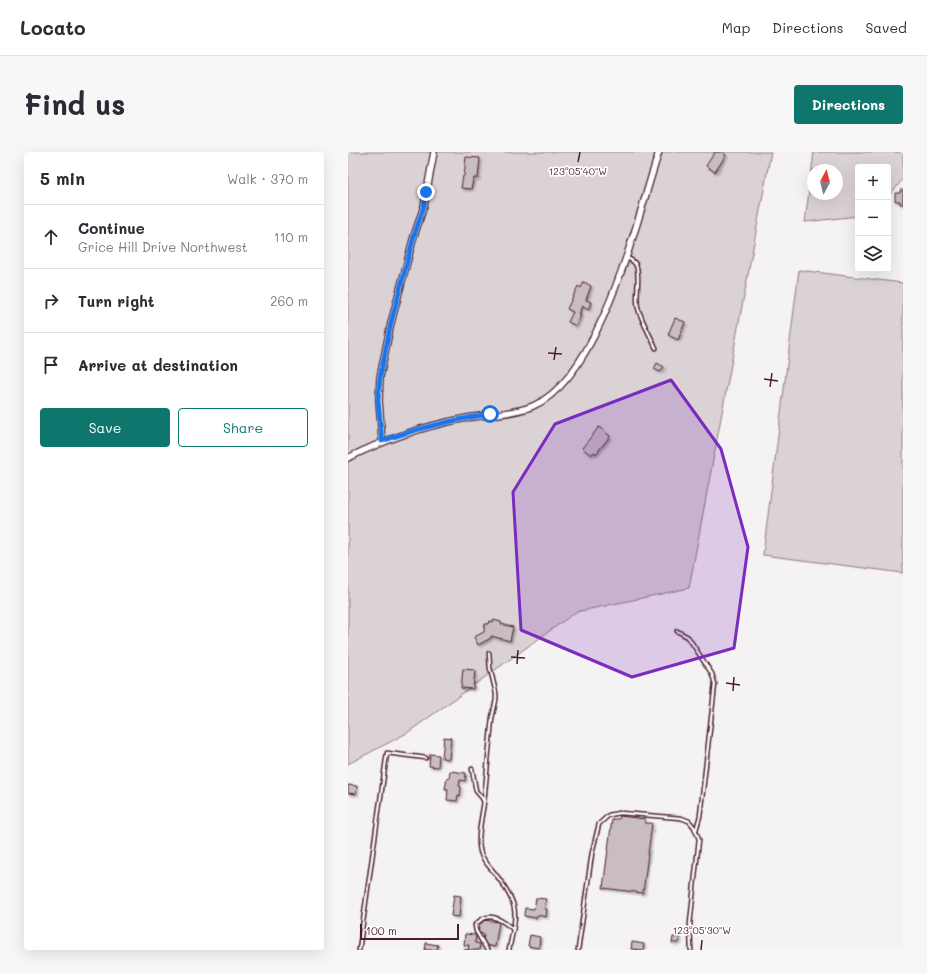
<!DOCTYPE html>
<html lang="en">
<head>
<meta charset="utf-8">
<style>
	body { margin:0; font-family:Mali,sans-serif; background:#f7f7f7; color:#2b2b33 }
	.controls { position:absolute; right:12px; top:12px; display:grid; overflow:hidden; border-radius:4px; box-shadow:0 4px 16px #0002 }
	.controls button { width:36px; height:36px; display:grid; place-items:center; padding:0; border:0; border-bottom:1px solid #e1e1e2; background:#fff; color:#2b2b33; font:20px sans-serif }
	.compass { position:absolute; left:459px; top:12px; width:36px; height:36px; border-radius:50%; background:#fff; box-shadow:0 4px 16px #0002; rotate:7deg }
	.scale { position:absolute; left:12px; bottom:10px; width:99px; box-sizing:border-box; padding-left:4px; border:2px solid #4a1f2b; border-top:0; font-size:11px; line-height:14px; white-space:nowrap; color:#4a1f2b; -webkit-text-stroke:3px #fff; paint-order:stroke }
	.stop { position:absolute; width:12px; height:12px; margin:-9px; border:3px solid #1a73e8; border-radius:50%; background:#fff }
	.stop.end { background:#1a73e8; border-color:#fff; box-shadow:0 1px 4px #0008 }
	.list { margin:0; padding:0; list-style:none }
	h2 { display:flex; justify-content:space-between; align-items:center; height:52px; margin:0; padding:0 16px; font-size:17px }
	h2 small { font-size:13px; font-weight:400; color:#7c7c81 }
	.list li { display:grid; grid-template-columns:26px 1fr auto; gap:12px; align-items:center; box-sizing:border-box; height:64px; padding:0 16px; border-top:1px solid #e1e1e2 }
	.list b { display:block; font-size:15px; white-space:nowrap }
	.list p { margin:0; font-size:13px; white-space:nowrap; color:#7c7c81 }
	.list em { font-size:13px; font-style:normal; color:#7c7c81 }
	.actions { display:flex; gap:8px; padding:12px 16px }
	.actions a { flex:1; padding:9px 0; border:1px solid #0f766e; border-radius:4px; text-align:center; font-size:14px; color:#0f766e }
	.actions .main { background:#0f766e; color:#fff }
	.icon { flex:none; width:22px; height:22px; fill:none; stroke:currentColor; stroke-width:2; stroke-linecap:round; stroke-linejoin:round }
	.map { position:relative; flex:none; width:555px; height:798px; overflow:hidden; border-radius:4px }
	header { display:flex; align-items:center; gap:24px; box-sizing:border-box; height:56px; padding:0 20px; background:#fff; border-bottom:1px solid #e1e1e2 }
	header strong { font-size:19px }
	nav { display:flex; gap:22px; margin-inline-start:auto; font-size:14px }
	.intro { display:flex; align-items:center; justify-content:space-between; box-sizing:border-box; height:96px; padding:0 24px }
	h1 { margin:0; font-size:28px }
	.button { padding:10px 18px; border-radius:4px; background:#0f766e; color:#fff; font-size:14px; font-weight:700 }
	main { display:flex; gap:24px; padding:0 24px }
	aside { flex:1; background:#fff; border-radius:4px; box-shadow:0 4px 16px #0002 }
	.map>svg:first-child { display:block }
	.green { fill:#dbd2d5; stroke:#927880; fill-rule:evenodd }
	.building { fill:#cabdc1; stroke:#4a1f2b; filter:url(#shadow) }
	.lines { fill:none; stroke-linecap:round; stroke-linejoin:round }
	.service-casing { stroke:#4a1f2b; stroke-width:5.5 }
	.minor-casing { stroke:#4a1f2b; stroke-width:8 }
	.service { stroke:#fff; stroke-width:2.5 }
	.minor { stroke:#fff; stroke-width:5.5 }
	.route { stroke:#1a73e8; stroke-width:5 }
	.marked { fill:#7b2cbf; fill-opacity:0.2; stroke:#7b2cbf; stroke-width:3; stroke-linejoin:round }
	.ticks { fill:none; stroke:#4a1f2b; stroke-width:1.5 }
	.ticks-label { font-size:10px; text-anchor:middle; fill:#4a1f2b; stroke:#fff; stroke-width:3.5; stroke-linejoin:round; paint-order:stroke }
</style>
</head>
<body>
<header>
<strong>Locato</strong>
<nav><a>Map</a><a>Directions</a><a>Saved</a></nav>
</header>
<div class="intro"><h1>Find us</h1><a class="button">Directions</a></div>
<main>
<aside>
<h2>5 min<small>Walk · 370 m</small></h2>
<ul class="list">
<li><svg class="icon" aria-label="ahead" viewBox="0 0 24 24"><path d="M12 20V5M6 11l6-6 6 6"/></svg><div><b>Continue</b><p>Grice Hill Drive Northwest</p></div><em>110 m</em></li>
<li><svg class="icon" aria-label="right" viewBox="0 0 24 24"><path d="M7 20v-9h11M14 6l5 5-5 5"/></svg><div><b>Turn right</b></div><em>260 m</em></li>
<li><svg class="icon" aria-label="arrive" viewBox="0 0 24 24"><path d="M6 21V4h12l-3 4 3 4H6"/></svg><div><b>Arrive at destination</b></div></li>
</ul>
<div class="actions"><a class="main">Save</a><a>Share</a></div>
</aside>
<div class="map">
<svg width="555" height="798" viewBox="0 0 555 798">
	<defs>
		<filter id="shadow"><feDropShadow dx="2" dy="2" stdDeviation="1" flood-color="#0004"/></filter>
	</defs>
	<rect width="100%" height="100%" fill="#f4f2f2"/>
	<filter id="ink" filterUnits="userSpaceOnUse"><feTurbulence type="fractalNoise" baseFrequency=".025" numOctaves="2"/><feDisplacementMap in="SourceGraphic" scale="8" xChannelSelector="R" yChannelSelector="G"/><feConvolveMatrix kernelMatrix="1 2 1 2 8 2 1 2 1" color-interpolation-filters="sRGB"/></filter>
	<g filter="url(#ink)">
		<g class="green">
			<polygon points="0,0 423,0 341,436 228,460 59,581 0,612"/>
			<path d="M466,0h89v27l-15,18v-30h-30v49l-53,6zM465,18h24v24h-24z"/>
			<polygon points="451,118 555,131 555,421 415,403"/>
		</g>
		<g class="building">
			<polygon points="367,0 374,0 378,3 367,20 358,14"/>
			<polygon points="118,5 132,6 130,26 126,26 126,28 125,28 123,37 113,36 115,24 116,24"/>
			<polygon points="552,38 555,38 555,52 552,52 552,49 547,49 547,41 552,41"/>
			<polygon points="236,130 243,134 238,148 243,150 240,158 234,154 231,162 233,162 231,167 228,174 220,170 225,160 219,157 230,134 233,136"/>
			<polygon points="327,166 337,170 330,188 320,183"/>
			<polygon points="309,211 316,215 312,220 306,217"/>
			<polygon points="251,275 262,284 248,302 246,300 243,303 234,296"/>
			<polygon points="145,468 153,470 153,472 165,475 162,489 143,484 143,486 130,493 126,485 136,480 137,472 140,472 141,469 145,470"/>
			<polygon points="115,517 127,518 125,537 113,536"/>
			<polygon points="96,585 103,586 101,607 94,606"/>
			<polygon points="82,602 91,603 90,615 81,614"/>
			<polygon points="102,619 118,621 117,629 112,628 111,634 113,635 112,644 110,643 109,649 99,648 100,637 97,637 99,626 101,627"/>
			<polygon points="0,633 9,634 8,642 0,641"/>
			<polygon points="272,664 297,667 297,671 304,671 295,741 255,736 264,667 271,667"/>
			<polygon points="106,743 113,744 111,765 103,764"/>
			<polygon points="188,746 198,747 196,757 199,757 198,765 189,763 188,766 176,764 177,756 186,757"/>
			<polygon points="135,768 151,770 147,795 136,793 137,790 135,789 136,782 130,781 132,771 134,771"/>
			<polygon points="117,782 128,783 127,791 132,792 131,798 116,798 120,798 121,793 116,793"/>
			<polygon points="182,783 192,785 191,796 180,794"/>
			<polygon points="325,785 332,785 331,791 324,791"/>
			<polygon points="284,790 296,792 295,798 283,797"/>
			<polygon points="78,791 90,793 89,798 77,798"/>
		</g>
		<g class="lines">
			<defs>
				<g id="service">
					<path d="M278,106c4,1 8,3 10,7 5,11 -1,30 2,43 4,14 12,27 18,40"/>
					<polyline points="329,479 340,485 364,522 367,532 352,664 348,678"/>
					<path d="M124,617l4,22 6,7 2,4c-2,14 -8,38 -3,52 3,8 11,15 16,22 24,32 19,38 12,74"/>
					<polyline points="136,650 144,566 148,548 148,541 142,516 141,501"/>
					<polyline points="11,798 39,601 78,606"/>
					<path d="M139,798l-11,-19 -1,-6c14,-15 25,-6 38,4"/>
					<polyline points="230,798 244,701 251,672 261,663 272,661 333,666 341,669 346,675 351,687 342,772 343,798"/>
				</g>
				<g id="minor">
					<polyline points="34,289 31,248 32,225 43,171 66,84 76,54 86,0"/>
					<path d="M0,306c38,-19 72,-31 114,-39 23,-5 49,-4 71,-13 68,-29 104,-188 126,-254"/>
				</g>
			</defs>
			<use href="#service" class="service-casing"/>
			<use href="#minor" class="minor-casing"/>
			<use href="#service" class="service"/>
			<use href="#minor" class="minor"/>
		</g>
	</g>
	<g class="lines" filter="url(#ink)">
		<path class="route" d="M78,40l-2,14 -10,30 -23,87 -11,54 -2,23 4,41c36,-13 71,-21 108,-27"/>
	</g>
	<path class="marked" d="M323,228l50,69 27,98 -14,101 -102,29 -111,-47 -8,-138 42,-68z"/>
	<path class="ticks" d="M230,10l2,-10M200,201l14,1M206,208l2,-13M416,227l14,2M422,235l2,-14M163,505l14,1M169,512l1,-14M378,531l14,2M385,539l1,-14M353,798l1,-10"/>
	<g class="ticks-label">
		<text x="230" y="23">123°05'40"W</text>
		<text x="354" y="782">123°05'30"W</text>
	</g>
</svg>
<div class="controls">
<button>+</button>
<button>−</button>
<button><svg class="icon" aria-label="layers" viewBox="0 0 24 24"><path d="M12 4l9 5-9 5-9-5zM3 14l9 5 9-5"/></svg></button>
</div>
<svg class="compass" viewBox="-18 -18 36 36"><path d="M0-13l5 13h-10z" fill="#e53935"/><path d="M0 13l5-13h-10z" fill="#7c7c81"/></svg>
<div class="scale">100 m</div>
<div class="stop" style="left:142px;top:262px"></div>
<div class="stop end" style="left:78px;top:40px"></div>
</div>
</main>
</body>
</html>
